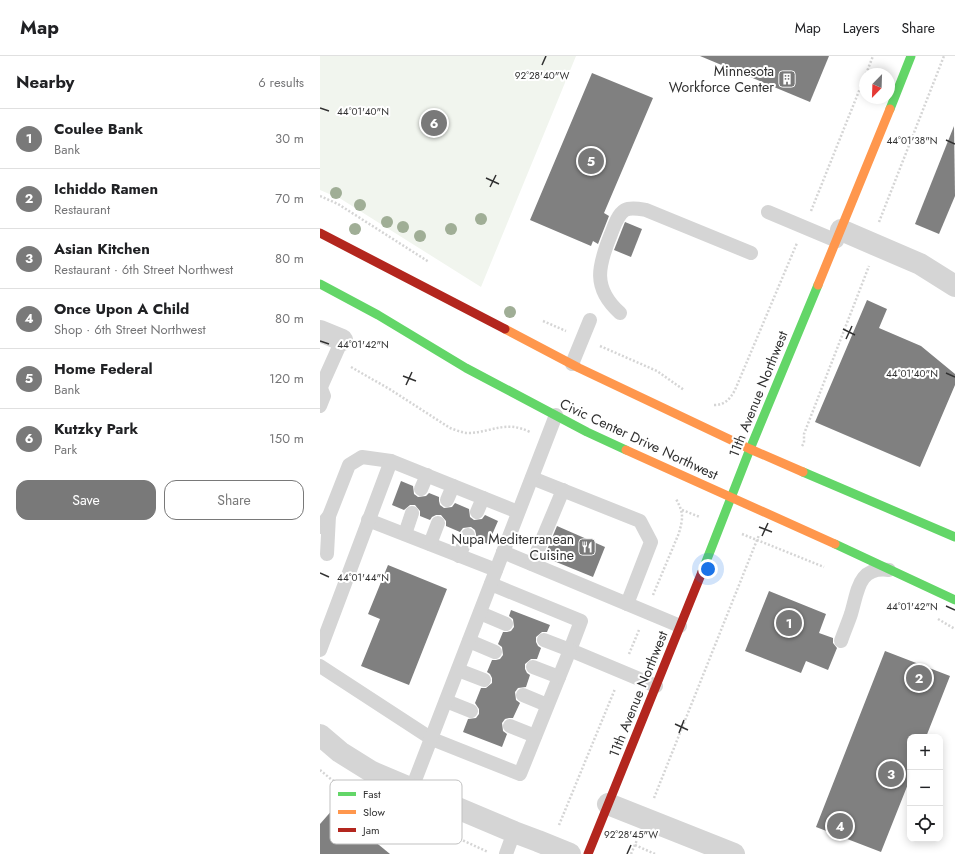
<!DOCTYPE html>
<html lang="en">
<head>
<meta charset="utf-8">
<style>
	body { margin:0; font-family:Jost,sans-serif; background:#f2f2f2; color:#202124 }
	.controls { position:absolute; right:12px; bottom:12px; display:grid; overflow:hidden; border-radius:8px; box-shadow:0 2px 10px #0003 }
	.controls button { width:36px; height:36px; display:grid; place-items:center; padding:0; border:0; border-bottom:1px solid #e0e0e0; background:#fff; color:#202124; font:20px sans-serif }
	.compass { position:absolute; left:539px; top:12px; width:36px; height:36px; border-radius:50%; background:#fff; box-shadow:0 2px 10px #0003; rotate:203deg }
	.you { position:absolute; left:388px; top:513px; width:14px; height:14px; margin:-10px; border:3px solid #fff; border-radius:50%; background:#1a73e8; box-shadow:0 0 0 6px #1a73e833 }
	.badge { display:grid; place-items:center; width:26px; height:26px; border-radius:50%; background:#797979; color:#fff; font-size:13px; font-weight:700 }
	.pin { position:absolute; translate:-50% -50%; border:2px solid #fff; box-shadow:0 1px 4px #0006 }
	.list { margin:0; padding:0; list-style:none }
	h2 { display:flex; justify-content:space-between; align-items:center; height:52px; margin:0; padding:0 16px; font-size:17px }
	h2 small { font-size:13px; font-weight:400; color:#757577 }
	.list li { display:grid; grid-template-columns:26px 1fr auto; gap:12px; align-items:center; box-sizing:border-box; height:60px; padding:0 16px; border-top:1px solid #e0e0e0 }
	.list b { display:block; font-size:15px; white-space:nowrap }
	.list p { margin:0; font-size:13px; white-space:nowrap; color:#757577 }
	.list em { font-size:13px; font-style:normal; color:#757577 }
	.actions { display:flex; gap:8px; padding:12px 16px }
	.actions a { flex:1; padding:9px 0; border:1px solid #797979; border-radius:12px; text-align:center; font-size:14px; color:#797979 }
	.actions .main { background:#797979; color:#fff }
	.icon { flex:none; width:22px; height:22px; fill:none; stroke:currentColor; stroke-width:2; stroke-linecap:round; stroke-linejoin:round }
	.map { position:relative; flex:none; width:635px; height:798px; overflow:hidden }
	header { display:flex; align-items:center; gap:24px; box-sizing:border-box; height:56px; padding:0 20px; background:#fff; border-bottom:1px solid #e0e0e0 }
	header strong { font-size:19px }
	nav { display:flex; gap:22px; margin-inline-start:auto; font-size:14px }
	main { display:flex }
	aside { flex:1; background:#fff }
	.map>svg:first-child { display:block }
	.green { fill:#f1f5ee }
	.building { fill:#808080 }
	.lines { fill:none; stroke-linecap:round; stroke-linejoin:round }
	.path { stroke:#d5d5d5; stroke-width:2.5; stroke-dasharray:2 2; stroke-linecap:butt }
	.lane { stroke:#d5d5d5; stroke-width:14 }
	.street { stroke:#d5d5d5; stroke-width:22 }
	.fast { stroke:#63d668; stroke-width:9 }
	.slow { stroke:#ff974d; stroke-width:9 }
	.jam { stroke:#b3261e; stroke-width:9 }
	.tree { fill:#a0ae96 }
	.ticks { fill:none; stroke:#313131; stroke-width:1.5 }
	.labels { text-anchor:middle; stroke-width:4; stroke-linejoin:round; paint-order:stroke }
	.poi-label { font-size:14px; fill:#313131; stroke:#fff; text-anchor:end }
	.street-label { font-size:14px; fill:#313131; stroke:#fff }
	.key { fill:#fff; stroke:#c1c1c1; stroke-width:1 }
	.key-label { font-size:11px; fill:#313131 }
	.ticks-label { font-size:10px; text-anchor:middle; fill:#313131; stroke:#fff; stroke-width:4; stroke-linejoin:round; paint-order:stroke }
</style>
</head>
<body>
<header>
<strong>Map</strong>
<nav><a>Map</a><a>Layers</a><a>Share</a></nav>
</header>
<main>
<aside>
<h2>Nearby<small>6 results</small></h2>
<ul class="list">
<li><span class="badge">1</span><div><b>Coulee Bank</b><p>Bank</p></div><em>30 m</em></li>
<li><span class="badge">2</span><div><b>Ichiddo Ramen</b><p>Restaurant</p></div><em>70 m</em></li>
<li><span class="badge">3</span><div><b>Asian Kitchen</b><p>Restaurant · 6th Street Northwest</p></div><em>80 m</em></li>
<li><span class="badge">4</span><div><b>Once Upon A Child</b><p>Shop · 6th Street Northwest</p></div><em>80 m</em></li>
<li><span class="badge">5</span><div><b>Home Federal</b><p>Bank</p></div><em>120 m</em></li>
<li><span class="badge">6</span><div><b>Kutzky Park</b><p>Park</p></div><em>150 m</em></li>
</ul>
<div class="actions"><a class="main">Save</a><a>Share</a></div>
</aside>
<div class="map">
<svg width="635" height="798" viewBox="0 0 635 798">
	<rect width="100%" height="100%" fill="#fff"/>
	<polygon class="green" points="0,0 256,0 161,231 21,143 0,134"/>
	<g class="building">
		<polygon points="380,0 509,0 490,46"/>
		<polygon points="272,17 333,42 284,157 289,160 278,188 273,185 271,190 210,164"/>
		<polygon points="634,70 635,140 619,178 595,168"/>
		<polygon points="305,166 322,173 311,201 294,194"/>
		<polygon points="547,244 567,253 559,272 601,290 635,318 635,329 600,411 495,366"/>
		<polygon points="81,425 93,430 94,438 98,441 106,440 109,437 119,441 119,445 120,449 124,452 132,451 135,447 149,453 150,461 154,464 162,463 165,459 178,465 168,488 156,483 156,478 155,474 151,471 143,472 140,476 126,470 126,465 121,459 116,459 112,461 110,464 100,460 100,455 95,449 90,449 84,454 72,449"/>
		<polygon points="237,470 285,491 273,521 224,501"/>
		<polygon points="68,509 127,533 89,629 41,610 60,563 48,558"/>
		<polygon points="449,535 506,558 499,577 513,582 513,587 517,592 508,614 486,605 481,617 425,595"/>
		<polygon points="191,554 230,569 227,576 222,576 216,581 216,586 218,590 221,592 217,603 211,603 205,608 205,613 207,617 210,619 206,631 198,632 195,636 196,644 200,647 193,662 189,662 185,663 182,667 183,675 187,678 182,691 143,676 148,663 156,662 159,658 159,653 155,647 161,632 166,632 172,627 172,622 170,618 167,616 172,604 176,604 180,603 183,599 182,591 178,588 183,576 187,576 191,575 194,571 193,563 189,560"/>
		<polygon points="565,595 630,620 606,681 590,681 590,723 561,796 496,771"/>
		<polygon points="14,752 70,798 0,798 0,768"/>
	</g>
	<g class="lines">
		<g class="path">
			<polyline points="546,18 553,0"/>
			<polyline points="0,140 18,148 109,206"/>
			<polyline points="491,155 545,20"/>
			<polyline points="559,166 624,0"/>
			<polyline points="223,265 246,275"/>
			<polyline points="280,290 337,315 364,334"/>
			<path d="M31,311l40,23 59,38c6,2 12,5 19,5 24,-1 36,-13 61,-1"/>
			<path d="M394,349c11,0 16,-6 21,-15l62,-147"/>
			<polyline points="482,390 484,387 484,378 549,210"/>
			<polyline points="362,454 380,461"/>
			<polyline points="422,478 504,511"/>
			<path d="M333,539l26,-62c4,-15 5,-20 -3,-34"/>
			<polyline points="618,563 635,573"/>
			<polyline points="309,598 319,574"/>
			<polyline points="0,714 12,724 168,796"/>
			<polyline points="334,742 439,479"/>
			<polyline points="239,769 295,633"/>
			<polyline points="315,789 335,798"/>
			<polyline points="311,798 317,784"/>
		</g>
		<g class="lane">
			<polyline points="448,156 517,185"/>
			<path d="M300,257c-28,-25 -22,-47 -9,-79 3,-7 6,-19 14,-24 6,-3 15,-1 21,0l105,43"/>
			<polyline points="252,308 270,264"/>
			<polyline points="0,330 4,340 0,350"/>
			<polyline points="1,331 22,284"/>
			<polyline points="212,422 320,465 331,486 307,548"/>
			<polyline points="101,433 107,419"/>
			<polyline points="127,444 133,430"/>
			<polyline points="157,456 163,442"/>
			<polyline points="48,464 176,514"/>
			<polyline points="0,471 9,460 29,409 42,401 71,405"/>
			<polyline points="85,478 92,457"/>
			<polyline points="110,488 118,467"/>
			<polyline points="183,496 360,570"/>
			<polyline points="7,498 9,460"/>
			<polyline points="139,500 148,479"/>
			<polyline points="212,508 243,434"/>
			<polyline points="171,528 261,565 250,594 336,630"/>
			<polyline points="160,557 186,568"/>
			<polyline points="149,585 175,596"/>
			<path d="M521,585c3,-9 7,-18 10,-27 7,-23 7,-48 38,-44"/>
			<polyline points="0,594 71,405 198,456"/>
			<polyline points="0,610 112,683 200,718 250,594 224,584"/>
			<polyline points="213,611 239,621"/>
			<polyline points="138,614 164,624"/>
			<polyline points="203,639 227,649"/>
			<polyline points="126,645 151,655"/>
			<polyline points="190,670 215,680"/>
			<polyline points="92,732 236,359"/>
			<polyline points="186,798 194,776"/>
		</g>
		<g class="street">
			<polyline points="521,174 600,208 635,230"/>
			<polyline points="0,275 22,284"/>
			<polyline points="0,679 20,696 52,716 194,776 218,785 250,798"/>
			<polyline points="288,748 414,798"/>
		</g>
		<g class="fast">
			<polyline points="570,53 591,0"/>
			<polyline points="0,228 58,259 146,312 267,376 306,394"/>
			<polyline points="483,416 635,481"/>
			<polyline points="515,488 635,544"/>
			<polyline points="382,516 430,393 498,229"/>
		</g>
		<g class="slow">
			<polyline points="498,229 570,53"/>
			<polyline points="185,273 259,312 430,393 483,416"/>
			<polyline points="306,394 515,488"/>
		</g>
		<g class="jam">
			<polyline points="0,177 185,273"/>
			<polyline points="268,798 382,516"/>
		</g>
	</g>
	<g class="tree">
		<circle cx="16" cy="137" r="6"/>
		<circle cx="40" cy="149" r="6"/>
		<circle cx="161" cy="163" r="6"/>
		<circle cx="67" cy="166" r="6"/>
		<circle cx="83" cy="171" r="6"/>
		<circle cx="35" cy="173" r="6"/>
		<circle cx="131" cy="173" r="6"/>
		<circle cx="100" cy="180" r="6"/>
		<circle cx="190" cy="256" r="6"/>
	</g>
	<path class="ticks" d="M222,9l4,-9M0,52l9,3M626,84l9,4M166,122l13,6M170,131l6,-12M523,273l12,6M526,283l6,-13M0,285l9,3M626,317l9,4M83,320l13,5M86,329l6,-13M439,471l13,5M442,480l6,-13M0,517l9,4M626,550l9,4M355,668l13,6M359,677l5,-13M307,798l4,-9"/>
	<defs>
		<symbol id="building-square" viewBox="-11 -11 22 22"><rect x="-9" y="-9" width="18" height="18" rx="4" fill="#797979" stroke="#fff"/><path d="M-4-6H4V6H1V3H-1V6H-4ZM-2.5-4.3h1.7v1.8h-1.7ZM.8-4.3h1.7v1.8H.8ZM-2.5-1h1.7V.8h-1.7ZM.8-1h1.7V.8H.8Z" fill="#fff"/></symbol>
		<symbol id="restaurant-square" viewBox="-11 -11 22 22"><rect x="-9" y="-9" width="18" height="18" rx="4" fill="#797979" stroke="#fff"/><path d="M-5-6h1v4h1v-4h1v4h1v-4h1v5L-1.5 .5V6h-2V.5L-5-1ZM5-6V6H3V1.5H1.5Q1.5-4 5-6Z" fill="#fff"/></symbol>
	</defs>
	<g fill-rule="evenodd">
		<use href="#building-square" x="457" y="13" width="20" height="20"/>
		<use href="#restaurant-square" x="257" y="481" width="20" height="20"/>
	</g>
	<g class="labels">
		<g class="poi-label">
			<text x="454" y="20">Minnesota<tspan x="454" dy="16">Workforce Center</tspan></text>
			<text x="254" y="488">Nupa Mediterranean<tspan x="254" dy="16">Cuisine</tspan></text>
		</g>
		<g class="street-label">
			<text transform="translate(438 338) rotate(-68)" y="5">11th Avenue Northwest</text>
			<text transform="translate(319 383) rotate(25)" y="5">Civic Center Drive Northwest</text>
			<text transform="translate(318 638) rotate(-68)" y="5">11th Avenue Northwest</text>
		</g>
	</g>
	<rect x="10" y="724" width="132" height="64" rx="6" class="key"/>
	<rect x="18" y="736" width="18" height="4" fill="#63d668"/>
	<rect x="18" y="754" width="18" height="4" fill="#ff974d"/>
	<rect x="18" y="772" width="18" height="4" fill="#b3261e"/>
	<g class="key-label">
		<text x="43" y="742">Fast</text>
		<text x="43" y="760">Slow</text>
		<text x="43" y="778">Jam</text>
	</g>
	<g class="ticks-label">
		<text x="222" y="23">92°28'40"W</text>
		<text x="43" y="59">44°01'40"N</text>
		<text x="592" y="88">44°01'38"N</text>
		<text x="43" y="292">44°01'42"N</text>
		<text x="592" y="321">44°01'40"N</text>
		<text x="43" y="525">44°01'44"N</text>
		<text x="592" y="554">44°01'42"N</text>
		<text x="311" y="782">92°28'45"W</text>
	</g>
</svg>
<div class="controls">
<button>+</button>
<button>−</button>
<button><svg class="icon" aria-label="locate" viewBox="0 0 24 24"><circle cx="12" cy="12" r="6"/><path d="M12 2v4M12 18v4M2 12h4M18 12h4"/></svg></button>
</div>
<svg class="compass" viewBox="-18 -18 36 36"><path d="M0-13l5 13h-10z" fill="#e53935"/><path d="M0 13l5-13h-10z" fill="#757577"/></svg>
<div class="you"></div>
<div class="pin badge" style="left:469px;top:567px">1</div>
<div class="pin badge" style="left:599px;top:622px">2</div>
<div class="pin badge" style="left:571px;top:718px">3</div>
<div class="pin badge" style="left:520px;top:770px">4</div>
<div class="pin badge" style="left:271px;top:105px">5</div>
<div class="pin badge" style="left:114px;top:67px">6</div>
</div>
</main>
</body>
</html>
